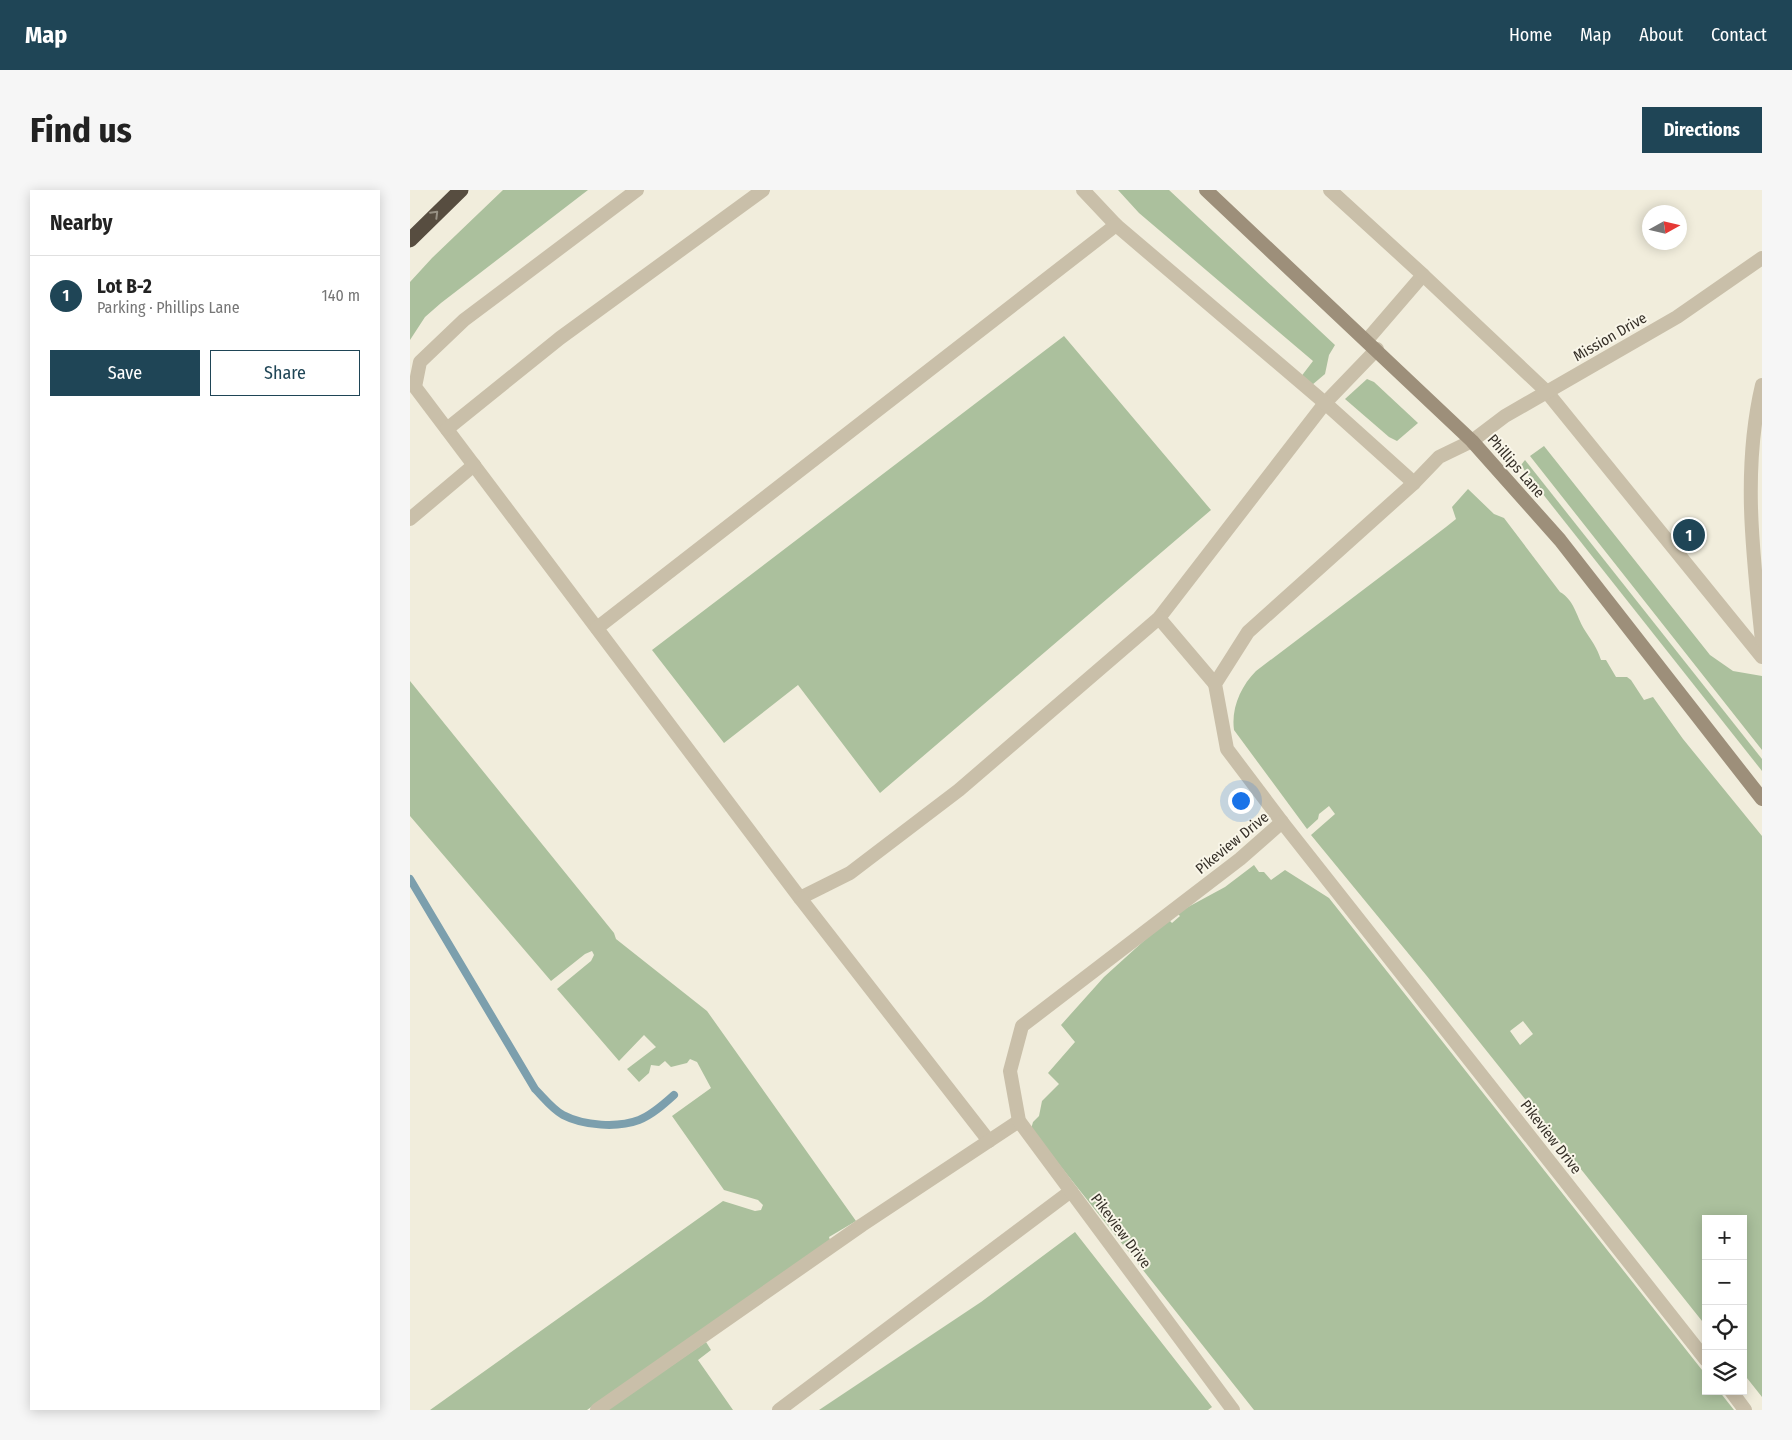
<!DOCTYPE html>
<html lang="en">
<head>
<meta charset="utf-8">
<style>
	body { margin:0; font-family:"Fira Sans Condensed",sans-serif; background:#f6f6f6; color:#222 }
	.controls { position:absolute; right:15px; bottom:15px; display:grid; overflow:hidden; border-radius:0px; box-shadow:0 2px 12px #0003 }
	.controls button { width:45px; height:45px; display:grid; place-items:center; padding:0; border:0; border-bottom:1px solid #e0e0e0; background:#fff; color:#222; font:25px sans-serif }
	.compass { position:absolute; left:1232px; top:15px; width:45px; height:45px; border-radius:50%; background:#fff; box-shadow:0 2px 12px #0003; rotate:82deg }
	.you { position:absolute; left:830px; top:610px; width:18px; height:18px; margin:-12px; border:4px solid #fff; border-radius:50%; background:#1a73e8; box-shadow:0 0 0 8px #1a73e833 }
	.badge { display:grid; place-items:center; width:32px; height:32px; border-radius:50%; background:#1f4556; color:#fff; font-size:16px; font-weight:700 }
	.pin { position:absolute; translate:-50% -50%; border:2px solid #fff; box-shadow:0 1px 5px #0006 }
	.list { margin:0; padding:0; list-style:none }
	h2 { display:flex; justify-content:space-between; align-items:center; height:65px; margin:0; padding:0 20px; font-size:21px }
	h2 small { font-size:16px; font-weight:400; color:#767676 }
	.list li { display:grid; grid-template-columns:32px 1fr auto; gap:15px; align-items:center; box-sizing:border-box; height:80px; padding:0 20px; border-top:1px solid #e0e0e0 }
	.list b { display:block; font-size:19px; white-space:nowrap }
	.list p { margin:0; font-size:16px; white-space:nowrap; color:#767676 }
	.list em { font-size:16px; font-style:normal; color:#767676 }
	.actions { display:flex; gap:10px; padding:15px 20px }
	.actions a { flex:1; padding:11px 0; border:1px solid #1f4556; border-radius:0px; text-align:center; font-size:18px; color:#1f4556 }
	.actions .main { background:#1f4556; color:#fff }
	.icon { flex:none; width:28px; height:28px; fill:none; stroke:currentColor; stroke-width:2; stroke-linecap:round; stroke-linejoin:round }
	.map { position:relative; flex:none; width:1352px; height:1220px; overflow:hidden; border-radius:0px }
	header { display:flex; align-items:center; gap:30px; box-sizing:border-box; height:70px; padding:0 25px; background:#1f4556; color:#fff }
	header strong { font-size:24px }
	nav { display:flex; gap:28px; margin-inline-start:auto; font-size:18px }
	.intro { display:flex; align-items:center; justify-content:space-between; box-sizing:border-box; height:120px; padding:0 30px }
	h1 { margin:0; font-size:35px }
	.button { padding:12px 22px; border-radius:0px; background:#1f4556; color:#fff; font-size:18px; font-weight:700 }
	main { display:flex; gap:30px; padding:0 30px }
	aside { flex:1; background:#fff; border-radius:0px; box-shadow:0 2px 12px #0003 }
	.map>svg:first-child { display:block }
	.green { fill:#abc09d; fill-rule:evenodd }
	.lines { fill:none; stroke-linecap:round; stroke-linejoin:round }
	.stream { stroke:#7c9fad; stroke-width:8 }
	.service { stroke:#c9bfa9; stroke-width:14 }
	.secondary { stroke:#9d8f7a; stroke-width:14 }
	.motorway { stroke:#574d40; stroke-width:15 }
	.oneway { stroke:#989184 }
	.labels { text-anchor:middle; stroke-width:4; stroke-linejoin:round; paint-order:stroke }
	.street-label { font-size:15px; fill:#363028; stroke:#f9f6e9 }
</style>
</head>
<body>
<header>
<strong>Map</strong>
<nav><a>Home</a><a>Map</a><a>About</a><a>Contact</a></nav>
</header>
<div class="intro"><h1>Find us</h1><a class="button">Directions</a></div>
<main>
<aside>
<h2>Nearby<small></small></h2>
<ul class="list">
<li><span class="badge">1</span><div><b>Lot B-2</b><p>Parking · Phillips Lane</p></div><em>140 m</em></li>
</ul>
<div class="actions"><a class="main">Save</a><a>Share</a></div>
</aside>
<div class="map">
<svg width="1352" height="1220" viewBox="0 0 1352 1220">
	<rect width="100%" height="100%" fill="#f1eddc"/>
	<g class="green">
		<polygon points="93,0 178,0 31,113 15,127 0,150 0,92 22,68"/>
		<polygon points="708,0 759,0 925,155 919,165 915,184 902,195 890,188 903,171 729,23"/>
		<polygon points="654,146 801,320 470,603 388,495 314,553 242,460"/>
		<polygon points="957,189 964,192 1008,233 987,251 979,247 935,209"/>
		<polygon points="1134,256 1300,465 1323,481 1352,486 1352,560 1120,266"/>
		<polygon points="1115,270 1352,569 1352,581 1117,284 1111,275"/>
		<path d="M1058,299l26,25 10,4 56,74c14,8 16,23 24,37 7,11 13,18 17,31h5l10,17h11l4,3 13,20 9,-3 30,42 79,97v561l-19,-24v-154h-37v107l-280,-351 -115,-140 24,-21 -6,-8 -10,8 -1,5 -11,10 -73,-99c-3,-22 7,-44 22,-59l190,-144 10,-8 -4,-12zM1113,831l10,13 -13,11 -10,-14z"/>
		<polygon points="0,491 204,743 206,749 297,821 446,1031 419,1047 420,1050 177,1220 20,1220 313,1011 345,1021 351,1020 353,1015 348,1010 314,1000 262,926 301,898 287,872 280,869 277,873 261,877 255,871 249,876 241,875 239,883 229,892 217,879 246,857 234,845 209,871 147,799 181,771 184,765 182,761 175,764 141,791 0,626"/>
		<polygon points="844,675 849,682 854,682 861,690 875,680 919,708 1296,1185 1296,1201 1309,1201 1324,1220 844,1220 621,939 623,932 629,926 632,911 649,894 638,883 665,852 651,835 694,787 758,729 762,733 770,726 767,723 815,697"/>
		<polygon points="665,1042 802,1217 798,1220 409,1220 571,1112"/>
		<polygon points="296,1152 301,1160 288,1170 323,1220 197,1220"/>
	</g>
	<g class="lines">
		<path class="stream" d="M0,689l125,210c9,9 17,20 28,26 21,11 55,13 76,5 13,-5 25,-16 35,-25"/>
		<g class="service">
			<polyline points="227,0 54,130 10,172 5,197 390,708 440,683 549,600 749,428 915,213 967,159"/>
			<polyline points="673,0 706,35 915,213 1004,293"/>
			<polyline points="920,0 1013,85 957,150"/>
			<polyline points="1013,85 1136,201 1352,467"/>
			<path d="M1352,195c-20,85 -9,170 0,256"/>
			<polyline points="37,239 150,148 353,0"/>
			<polyline points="0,329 64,275"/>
			<polyline points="749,428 805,494"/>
			<polyline points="187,438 706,35"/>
			<polyline points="872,632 817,559 805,494 838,442 1004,293 1029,267 1062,251 1095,226 1267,127 1352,68"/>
			<polyline points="390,708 579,951"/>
			<polyline points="1321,1201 1335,1220"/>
			<polyline points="187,1220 452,1035 609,931"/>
			<polyline points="369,1220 661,1001"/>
			<polyline points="823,1220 609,931 600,881 612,836 830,669 872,632 1296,1170"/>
		</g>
		<polyline class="secondary" points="796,0 1062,251 1150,350 1352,609"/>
		<polyline class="motorway" points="0,50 51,0"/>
	</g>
	<defs><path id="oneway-chevron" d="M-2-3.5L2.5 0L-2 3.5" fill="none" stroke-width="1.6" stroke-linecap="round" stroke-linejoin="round" transform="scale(1.25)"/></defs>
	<use class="oneway" href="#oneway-chevron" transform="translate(25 24) rotate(-45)"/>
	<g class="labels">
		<g class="street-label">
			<text transform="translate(1200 147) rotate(-30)" y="5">Mission Drive</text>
			<text transform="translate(1106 276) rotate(49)" y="5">Phillips Lane</text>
			<text transform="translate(822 653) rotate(-39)" y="5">Pikeview Drive</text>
			<text transform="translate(1141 947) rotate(52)" y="5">Pikeview Drive</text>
			<text transform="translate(711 1041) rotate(53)" y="5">Pikeview Drive</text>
		</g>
	</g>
</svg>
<div class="controls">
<button>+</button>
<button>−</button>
<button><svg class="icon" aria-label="locate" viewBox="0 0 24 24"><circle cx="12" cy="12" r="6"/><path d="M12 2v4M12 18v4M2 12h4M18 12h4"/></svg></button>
<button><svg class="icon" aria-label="layers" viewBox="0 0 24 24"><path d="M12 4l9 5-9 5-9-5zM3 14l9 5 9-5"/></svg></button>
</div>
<svg class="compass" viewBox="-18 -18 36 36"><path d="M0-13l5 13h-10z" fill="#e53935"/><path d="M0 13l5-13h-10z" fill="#767676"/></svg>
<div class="you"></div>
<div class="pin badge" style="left:1279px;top:345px">1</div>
</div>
</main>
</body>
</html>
